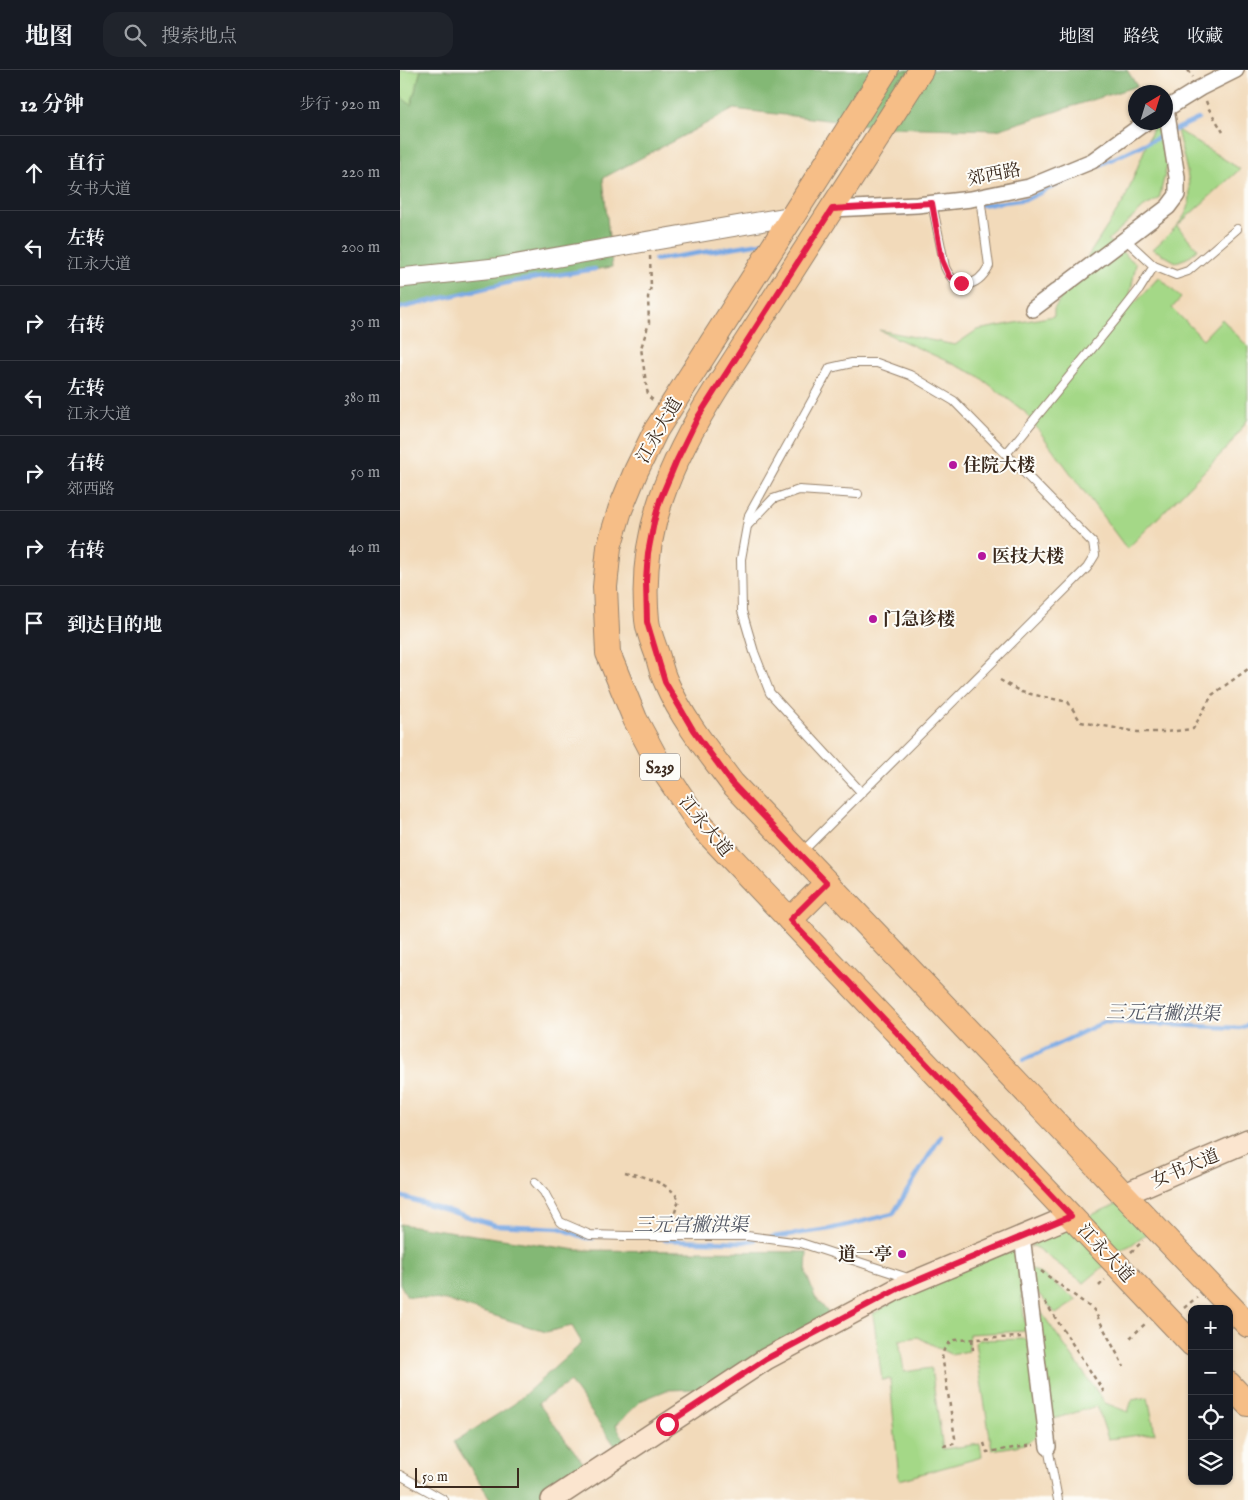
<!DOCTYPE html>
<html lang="zh">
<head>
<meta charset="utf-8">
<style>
	body { margin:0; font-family:"IM FELL English","Noto Serif SC",serif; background:#20242c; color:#f1f3f6 }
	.controls { position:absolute; right:15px; bottom:15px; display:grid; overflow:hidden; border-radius:10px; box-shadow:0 1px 4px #0004 }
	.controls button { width:45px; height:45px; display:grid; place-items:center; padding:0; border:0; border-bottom:1px solid #363941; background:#171b24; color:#f1f3f6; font:25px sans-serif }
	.compass { position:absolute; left:728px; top:15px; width:45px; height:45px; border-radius:50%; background:#171b24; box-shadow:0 1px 4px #0004; rotate:38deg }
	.scale { position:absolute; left:15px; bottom:12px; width:104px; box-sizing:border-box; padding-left:5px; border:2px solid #3b2a1e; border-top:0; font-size:14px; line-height:18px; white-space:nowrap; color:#3b2a1e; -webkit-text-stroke:4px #fdfcf7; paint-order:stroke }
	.stop { position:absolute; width:15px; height:15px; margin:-11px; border:4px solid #e11d48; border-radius:50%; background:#fff }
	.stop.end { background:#e11d48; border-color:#fff; box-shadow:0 1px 5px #0008 }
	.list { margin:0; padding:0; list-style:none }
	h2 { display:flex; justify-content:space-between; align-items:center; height:65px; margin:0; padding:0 20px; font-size:21px }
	h2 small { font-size:16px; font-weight:400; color:#9ea1a6 }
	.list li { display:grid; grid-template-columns:32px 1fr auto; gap:15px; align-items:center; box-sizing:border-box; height:75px; padding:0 20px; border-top:1px solid #363941 }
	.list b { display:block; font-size:19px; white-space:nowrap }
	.list p { margin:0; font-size:16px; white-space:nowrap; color:#9ea1a6 }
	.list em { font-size:16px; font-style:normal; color:#9ea1a6 }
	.icon { flex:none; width:28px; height:28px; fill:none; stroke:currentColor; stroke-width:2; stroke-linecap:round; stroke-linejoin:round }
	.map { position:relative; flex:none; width:848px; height:1430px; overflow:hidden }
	header { display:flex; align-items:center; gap:30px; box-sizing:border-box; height:70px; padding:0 25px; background:#171b24; border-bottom:1px solid #363941 }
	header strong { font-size:24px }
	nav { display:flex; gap:28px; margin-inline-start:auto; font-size:18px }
	.search { width:350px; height:45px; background:#20242c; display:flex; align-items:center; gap:12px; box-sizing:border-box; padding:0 18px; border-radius:15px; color:#9ea1a6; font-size:19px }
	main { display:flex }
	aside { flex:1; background:#171b24 }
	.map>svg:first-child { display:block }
	.green { fill:#a4d887; stroke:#708152 }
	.forest { fill:#83b874; stroke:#5f7149 }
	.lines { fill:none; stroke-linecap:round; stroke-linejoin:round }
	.stream { stroke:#79a9e4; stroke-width:4.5 }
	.service-casing { stroke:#96826c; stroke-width:10 }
	.minor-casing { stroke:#96826c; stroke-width:18 }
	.tertiary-casing { stroke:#96826c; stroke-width:21 }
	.secondary-casing { stroke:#96826c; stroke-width:24 }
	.primary-casing { stroke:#96826c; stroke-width:26 }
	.path { stroke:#96826c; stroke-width:2.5; stroke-dasharray:4 4; stroke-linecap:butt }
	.service { stroke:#fff; stroke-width:8 }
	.minor { stroke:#fff; stroke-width:15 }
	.tertiary { stroke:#fff; stroke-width:19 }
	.secondary { stroke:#fbe5cf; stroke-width:21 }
	.primary { stroke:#f6be87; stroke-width:24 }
	.route { stroke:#e11d48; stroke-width:6 }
	.poi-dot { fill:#b5179e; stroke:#fdfcf7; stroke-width:2 }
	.labels { text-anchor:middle; stroke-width:4; stroke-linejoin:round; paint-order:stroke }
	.shield { fill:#fdfcf7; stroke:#75695f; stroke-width:1 }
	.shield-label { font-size:16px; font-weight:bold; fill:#3b2a1e }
	.street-label { font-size:18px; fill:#3b2a1e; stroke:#fdfcf7 }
	.poi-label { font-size:18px; font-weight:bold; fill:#3b2a1e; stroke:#fdfcf7; text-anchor:start }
	.water-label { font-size:19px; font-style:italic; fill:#515663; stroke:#fdfcf7 }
</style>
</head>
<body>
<header>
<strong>地图</strong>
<div class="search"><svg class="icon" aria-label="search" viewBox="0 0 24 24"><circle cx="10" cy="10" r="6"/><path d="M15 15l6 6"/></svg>搜索地点</div>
<nav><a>地图</a><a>路线</a><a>收藏</a></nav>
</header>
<main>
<aside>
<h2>12 分钟<small>步行 · 920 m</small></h2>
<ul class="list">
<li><svg class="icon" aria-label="ahead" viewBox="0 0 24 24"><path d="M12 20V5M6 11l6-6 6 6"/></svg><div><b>直行</b><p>女书大道</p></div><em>220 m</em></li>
<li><svg class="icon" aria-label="left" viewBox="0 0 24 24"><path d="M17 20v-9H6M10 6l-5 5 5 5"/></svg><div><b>左转</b><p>江永大道</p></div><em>200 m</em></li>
<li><svg class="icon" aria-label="right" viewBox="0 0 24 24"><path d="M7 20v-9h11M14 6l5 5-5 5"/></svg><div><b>右转</b></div><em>30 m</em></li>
<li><svg class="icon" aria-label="left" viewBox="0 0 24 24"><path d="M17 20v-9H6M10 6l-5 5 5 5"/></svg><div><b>左转</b><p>江永大道</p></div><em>380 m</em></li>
<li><svg class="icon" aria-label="right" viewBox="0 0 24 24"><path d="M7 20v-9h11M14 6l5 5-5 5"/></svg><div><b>右转</b><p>郊西路</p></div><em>50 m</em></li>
<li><svg class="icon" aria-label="right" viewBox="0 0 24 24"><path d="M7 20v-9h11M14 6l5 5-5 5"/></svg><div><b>右转</b></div><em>40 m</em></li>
<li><svg class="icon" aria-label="arrive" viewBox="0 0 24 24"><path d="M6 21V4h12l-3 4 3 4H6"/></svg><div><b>到达目的地</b></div></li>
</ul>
</aside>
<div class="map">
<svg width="848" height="1430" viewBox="0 0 848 1430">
	<rect width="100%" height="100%" fill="#fdfcf7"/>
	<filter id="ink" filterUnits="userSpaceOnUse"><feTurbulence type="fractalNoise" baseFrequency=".02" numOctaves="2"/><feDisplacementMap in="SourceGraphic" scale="10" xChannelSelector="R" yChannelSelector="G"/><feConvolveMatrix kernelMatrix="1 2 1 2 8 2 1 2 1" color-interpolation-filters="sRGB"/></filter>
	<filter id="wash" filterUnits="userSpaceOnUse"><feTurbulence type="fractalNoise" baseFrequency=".0096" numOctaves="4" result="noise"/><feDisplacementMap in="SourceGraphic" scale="20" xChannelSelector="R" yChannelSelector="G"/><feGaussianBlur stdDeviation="1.12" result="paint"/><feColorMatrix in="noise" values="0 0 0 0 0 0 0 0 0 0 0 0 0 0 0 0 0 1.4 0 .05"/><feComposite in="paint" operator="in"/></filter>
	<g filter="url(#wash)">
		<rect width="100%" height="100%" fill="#f2daba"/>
		<g class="green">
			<polygon points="0,0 21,0 11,36 0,26"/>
			<polygon points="755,53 758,53 769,87 759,129 744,137 708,170 736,194 728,235 737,231 759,207 781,228 772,238 803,269 822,249 848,277 848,349 828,377 727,479 625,342 577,305 479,260 555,275 577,260 654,246 654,239 725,129"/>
			<path d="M777,60l63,39 -63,57 21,23 -11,9 -11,4 -23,-13c11,-10 34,-30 36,-45 4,-19 -8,-55 -12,-74z"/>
			<polygon points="719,1133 747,1163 731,1175 718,1181 709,1192 684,1213 634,1176 629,1177 645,1165"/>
			<polygon points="615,1177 626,1261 569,1264 569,1281 550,1284 518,1267 499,1270 504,1302 531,1298 543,1379 580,1374 582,1387 499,1410 490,1309 482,1310 473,1244 494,1231"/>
			<polygon points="630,1198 644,1206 677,1230 656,1244 632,1216"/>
			<polygon points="634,1232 705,1333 728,1342 732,1330 748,1327 755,1363 708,1369 697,1336 650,1350"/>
			<path d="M626,1269l2,4 15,84c-11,20 -30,19 -51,23l-17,-107 3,-3z"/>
		</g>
		<g class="forest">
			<polygon points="21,0 727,0 737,16 597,60 486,57 334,39 203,108 212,197 111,212 0,238 0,26 11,35"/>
			<polygon points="0,1154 177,1180 407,1182 406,1203 415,1227 436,1252 322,1318 267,1320 242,1330 216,1355 229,1379 221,1384 170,1312 138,1333 187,1398 135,1430 91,1430 54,1372 114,1334 182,1273 172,1256 146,1262 48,1231 7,1226 0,1214"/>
		</g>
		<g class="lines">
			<g class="stream">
				<polyline points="581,135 627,129 798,49"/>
				<polyline points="500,144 518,142"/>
				<polyline points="255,190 367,172"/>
				<polyline points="0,238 111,212 195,199"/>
				<polyline points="624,990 704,952 840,958 848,955"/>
				<polyline points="0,1126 95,1155 159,1158 186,1168 193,1168"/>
				<polyline points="372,1167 430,1159 493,1144 541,1066"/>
				<polyline points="265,1170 343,1172 355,1170"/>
			</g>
		</g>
	</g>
	<g filter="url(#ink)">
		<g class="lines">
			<defs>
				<g id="service">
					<path d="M532,133l13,64c11,25 32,21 44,-1l-9,-69"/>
					<polyline points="725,169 754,196 776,205 788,201 837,159"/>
					<polyline points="606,384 717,248 739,220 754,196"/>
					<polyline points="347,456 373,429 399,420 458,424"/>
					<polyline points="401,783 687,498 695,485 693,473 554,331 510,305 477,293 452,293 430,298 349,445 341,489 342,541 354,582 370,623 462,723"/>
					<polyline points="135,1112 144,1122 160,1152 190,1165 226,1166 347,1166 401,1173 511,1209"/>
					<polyline points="648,1377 658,1430"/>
					<polyline points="0,1405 44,1430"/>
				</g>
				<g id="minor">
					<polyline points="766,39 800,18 836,0"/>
					<polyline points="432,139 517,135 571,129 629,117 692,91 746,52"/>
					<polyline points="633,239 768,137 777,125 777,107 766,39"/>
					<polyline points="622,1166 648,1377"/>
				</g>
				<polyline id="tertiary" points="0,208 95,198 393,146"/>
				<g id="secondary">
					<polyline points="723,1125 848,1071"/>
					<polyline points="152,1430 366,1289 499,1218 671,1146"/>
				</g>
				<g id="primary">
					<polyline points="486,0 256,360 236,401 220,440 209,477 205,517 208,583 235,649 259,694 301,756 792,1274"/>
					<path d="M521,0l-205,319c-45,72 -78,143 -69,231 1,12 7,25 11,37 2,8 4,17 8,25 16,37 42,69 66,101l516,542"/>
					<polyline points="390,850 427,813"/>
					<polyline points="829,1314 848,1334"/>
				</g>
			</defs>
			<use href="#service" class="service-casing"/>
			<use href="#minor" class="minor-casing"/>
			<use href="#tertiary" class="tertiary-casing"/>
			<use href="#secondary" class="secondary-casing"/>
			<use href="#primary" class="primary-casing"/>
			<g class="path">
				<polyline points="788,0 793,7"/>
				<polyline points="806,31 809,39 823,62"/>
				<polyline points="250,186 251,217 248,227 249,253 241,278 247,320 249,327 253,330"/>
				<polyline points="600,610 621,622 668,632 681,652 738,662 766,662 793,659 812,625 848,599"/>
				<path d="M225,1102c18,5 45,10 54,28l-4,12v13"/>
				<polyline points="731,1182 743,1171"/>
				<polyline points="641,1201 694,1240 724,1297"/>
				<polyline points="699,1216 705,1210"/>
				<polyline points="645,1232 704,1322"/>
				<polyline points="784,1238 797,1227"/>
				<polyline points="730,1268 747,1252"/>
				<polyline points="572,1269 573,1280"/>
				<polyline points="584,1373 587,1382 634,1375"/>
				<path d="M543,1376l10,-2 2,-6 -13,-83c3,-8 4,-11 12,-15l67,-3"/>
			</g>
			<use href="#service" class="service"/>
			<use href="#minor" class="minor"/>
			<use href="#tertiary" class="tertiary"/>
			<use href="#secondary" class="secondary"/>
			<use href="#primary" class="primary"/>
		</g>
	</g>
	<g class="lines" filter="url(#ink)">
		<polyline class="route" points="267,1354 366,1289 499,1218 671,1146 390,850 427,813 332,713 293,660 265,612 247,552 246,511 248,483 254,452 260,430 276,392 298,347 432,139 532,133 542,190 549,206 561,213"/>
	</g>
	<g class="poi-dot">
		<circle cx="553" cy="395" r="5"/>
		<circle cx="582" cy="486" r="5"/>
		<circle cx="473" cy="549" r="5"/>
		<circle cx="502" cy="1184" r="5"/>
	</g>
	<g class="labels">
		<rect class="shield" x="240" y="683.5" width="40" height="27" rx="4"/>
		<g class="shield-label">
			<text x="260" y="703">S239</text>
		</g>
		<g class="street-label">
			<text transform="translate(594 104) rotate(-11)" y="6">郊西路</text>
			<text transform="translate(259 360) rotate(-60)" y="6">江永大道</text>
			<text transform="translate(306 756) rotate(51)" y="6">江永大道</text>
			<text transform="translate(785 1098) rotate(-23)" y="6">女书大道</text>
			<text transform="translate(706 1183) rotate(47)" y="6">江永大道</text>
		</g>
		<g class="poi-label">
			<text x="563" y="401">住院大楼</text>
			<text x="592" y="492">医技大楼</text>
			<text x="483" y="555">门急诊楼</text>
			<text x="492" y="1190" text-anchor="end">道一亭</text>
		</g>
		<g class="water-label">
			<text transform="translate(763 942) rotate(1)" y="7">三元宫撇洪渠</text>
			<text x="291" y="1161">三元宫撇洪渠</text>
		</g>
	</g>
</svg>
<div class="controls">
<button>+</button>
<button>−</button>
<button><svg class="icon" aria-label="locate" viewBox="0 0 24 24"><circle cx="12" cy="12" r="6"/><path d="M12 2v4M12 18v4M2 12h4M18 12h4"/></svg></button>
<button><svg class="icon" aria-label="layers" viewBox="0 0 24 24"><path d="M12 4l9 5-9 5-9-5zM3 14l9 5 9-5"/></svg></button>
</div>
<svg class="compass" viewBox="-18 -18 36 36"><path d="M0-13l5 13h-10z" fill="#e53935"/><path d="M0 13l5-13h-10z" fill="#9ea1a6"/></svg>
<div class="scale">50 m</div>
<div class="stop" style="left:267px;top:1354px"></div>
<div class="stop end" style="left:561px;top:213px"></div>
</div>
</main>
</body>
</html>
